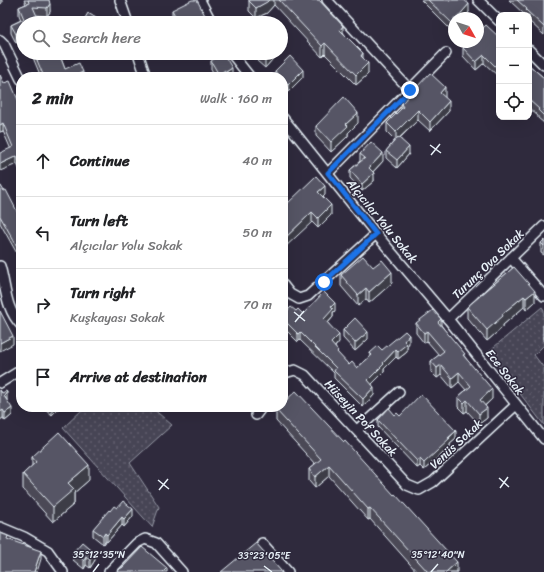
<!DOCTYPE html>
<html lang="en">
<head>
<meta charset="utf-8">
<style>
	body { margin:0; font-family:Sriracha,sans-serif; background:#f6f6f6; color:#202124 }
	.controls { position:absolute; right:12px; top:12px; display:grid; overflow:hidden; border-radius:8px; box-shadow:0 4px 16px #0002 }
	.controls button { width:36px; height:36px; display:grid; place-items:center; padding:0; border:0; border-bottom:1px solid #e0e0e0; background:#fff; color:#202124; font:20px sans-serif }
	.compass { position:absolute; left:448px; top:12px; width:36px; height:36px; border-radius:50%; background:#fff; box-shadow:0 4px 16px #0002; rotate:129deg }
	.stop { position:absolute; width:12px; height:12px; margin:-9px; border:3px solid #1a73e8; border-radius:50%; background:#fff }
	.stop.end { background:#1a73e8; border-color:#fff; box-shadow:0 1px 4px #0008 }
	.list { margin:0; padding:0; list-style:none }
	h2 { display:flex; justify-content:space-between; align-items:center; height:52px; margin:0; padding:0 16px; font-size:17px }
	h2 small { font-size:13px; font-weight:400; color:#757577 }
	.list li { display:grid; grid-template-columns:26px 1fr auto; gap:12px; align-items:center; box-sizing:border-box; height:72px; padding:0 16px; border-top:1px solid #e0e0e0 }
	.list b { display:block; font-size:15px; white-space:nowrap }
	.list p { margin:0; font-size:13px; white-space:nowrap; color:#757577 }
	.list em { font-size:13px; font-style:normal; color:#757577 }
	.icon { flex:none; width:22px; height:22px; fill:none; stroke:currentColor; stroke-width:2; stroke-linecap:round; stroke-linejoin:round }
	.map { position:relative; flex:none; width:544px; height:572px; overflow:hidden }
	.search { position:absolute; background:#fff; box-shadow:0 4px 16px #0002; left:16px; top:16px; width:272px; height:44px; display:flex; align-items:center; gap:10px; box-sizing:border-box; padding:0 14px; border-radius:22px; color:#757577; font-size:15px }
	.panel { position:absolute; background:#fff; box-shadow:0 4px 16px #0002; left:16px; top:72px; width:272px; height:340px; border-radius:16px }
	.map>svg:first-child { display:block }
	.grass { fill:url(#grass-dots); stroke:#979aa6 }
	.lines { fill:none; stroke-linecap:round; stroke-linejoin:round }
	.minor-casing { stroke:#e8f1f8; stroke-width:12 }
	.minor { stroke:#2f2a3d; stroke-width:9 }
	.wall { fill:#4b4957; stroke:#e8f1f8 }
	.shaded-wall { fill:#3d3c47; stroke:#e8f1f8 }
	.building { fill:#575565; stroke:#e8f1f8 }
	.route { stroke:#1a73e8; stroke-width:5 }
	.ticks { fill:none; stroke:#e8f1f8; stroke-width:1.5 }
	.labels { text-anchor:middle; stroke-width:3; stroke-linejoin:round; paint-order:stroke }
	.street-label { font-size:12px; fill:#e8f1f8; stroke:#2f2a3d }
	.ticks-label { font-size:10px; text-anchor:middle; fill:#e8f1f8; stroke:#2f2a3d; stroke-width:3; stroke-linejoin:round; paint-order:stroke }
</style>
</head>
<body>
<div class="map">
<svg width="544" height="572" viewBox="0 0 544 572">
	<defs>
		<pattern id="grass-dots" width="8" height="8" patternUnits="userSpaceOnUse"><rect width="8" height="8" fill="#464455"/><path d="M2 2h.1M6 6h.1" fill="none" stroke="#615f6e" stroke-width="1.8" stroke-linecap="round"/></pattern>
	</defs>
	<rect width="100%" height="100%" fill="#2f2a3d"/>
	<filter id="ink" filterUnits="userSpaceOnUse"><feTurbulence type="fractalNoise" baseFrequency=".025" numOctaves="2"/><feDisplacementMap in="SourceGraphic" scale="8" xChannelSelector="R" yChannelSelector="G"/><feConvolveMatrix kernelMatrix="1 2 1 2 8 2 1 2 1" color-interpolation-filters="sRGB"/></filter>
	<g filter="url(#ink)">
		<g class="grass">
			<polygon points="542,307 544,310 544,345 534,355 544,368 544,425 488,352"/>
			<polygon points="85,407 151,407 172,425 130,463 159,507 152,527 63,428"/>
		</g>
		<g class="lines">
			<defs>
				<g id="minor">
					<polyline points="120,0 128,23"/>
					<polyline points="200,0 212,23"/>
					<polyline points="327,0 410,90"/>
					<polyline points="478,0 499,21"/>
					<polyline points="0,40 4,44 21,79"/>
					<polyline points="529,50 544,65"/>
					<polyline points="138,53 146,77"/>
					<polyline points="231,53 250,77"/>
					<polyline points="283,118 376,234 448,319 544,439"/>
					<polyline points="328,173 446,53"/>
					<polyline points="511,258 544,296"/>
					<path d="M0,266c6,20 5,43 21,59"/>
					<polyline points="283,285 290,294 299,299 308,296 376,234"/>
					<polyline points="448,319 544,226"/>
					<polyline points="283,376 285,373 295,370 305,375 407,485 419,490 433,482 516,405"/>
					<polyline points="0,383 21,370"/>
					<polyline points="256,415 262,407"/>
					<polyline points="357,430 399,392"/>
					<polyline points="0,527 24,537 48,551 63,572"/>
					<polyline points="262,543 288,572"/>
					<polyline points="109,572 137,543 145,539 156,543 182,572"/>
				</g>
			</defs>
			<use href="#minor" class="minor-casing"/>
			<use href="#minor" class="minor"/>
		</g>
		<g class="wall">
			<polygon points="24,0 49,0 50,12 47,16 36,15 23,23 16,43 11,33 11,25 21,20 19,15 19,7 26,4"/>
			<polygon points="249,0 319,0 363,59 368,74 356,85 325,54 322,57 274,5 267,13 256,18 249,11"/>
			<polygon points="421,0 464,0 469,12 464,18 454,18 452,31"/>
			<polygon points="509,0 544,0 544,35 529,21 529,15 525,15"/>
			<polygon points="172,10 209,23 173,23 172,22"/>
			<polygon points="499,37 499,77 484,63 476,70 463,56 463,48"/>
			<polygon points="34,53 59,53 65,69 83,77 41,77 34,60"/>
			<polygon points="248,53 278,53 265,68"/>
			<polygon points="211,61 232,76 230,77 216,77 211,69"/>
			<polygon points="529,65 544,78 544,123 538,118 538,116 529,108"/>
			<polygon points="275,71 303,77 288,92 283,88 283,77 275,77"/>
			<polygon points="4,83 21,107 21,173 3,131 0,132"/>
			<polygon points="445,97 449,111 430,131 418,120 400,138 409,154 397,168 386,158 386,151 395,140 387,132 387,123 401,109 401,104"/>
			<polygon points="358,123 348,133 348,136 331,152 316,136 316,126"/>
			<polygon points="360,154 383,161 373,172 374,181 362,191 350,178 350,170 360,161"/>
			<polygon points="0,186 21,219 21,256 19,257 0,223"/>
			<polygon points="325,195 323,197 331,215 318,228 312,222 288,203"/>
			<polygon points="544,240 544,255 541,253 541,243"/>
			<polygon points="21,259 21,276 17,269 17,261"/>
			<polygon points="373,267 392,283 369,303 366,299 358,306 341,286 341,275"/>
			<polygon points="514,267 535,302 526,310 524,307 503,325 503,327 487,341 467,318 467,307"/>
			<polygon points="283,306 287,311 296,311 303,314 335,311 333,312 333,317 328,323 339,342 335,347 338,354 349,365 357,368 370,356 370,353 409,343 407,346 407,352 398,359 396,357 384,369 384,372 372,384 374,395 363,407 334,378 334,373 300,340 298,342 283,327"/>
			<polygon points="416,323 441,325 465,357 492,399 485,406 487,418 479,424 467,411 464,413 458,407 458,397 466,390 459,382 452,388 441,375 437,378 431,372 431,361 439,355 427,341 424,343 416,333"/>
			<polygon points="544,324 544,342 543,341 543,325"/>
			<polygon points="343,330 368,339 355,351 343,338"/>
			<polygon points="0,390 7,400 12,415 5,421 3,418"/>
			<polygon points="43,407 60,407 52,415"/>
			<polygon points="276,410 457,572 417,572 370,519 368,520 329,476 315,488 309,481 309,469 315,464 276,421"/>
			<polygon points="395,415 400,416 456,439 450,444 450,447 424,470 420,466 417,468 378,427 378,420"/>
			<polygon points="32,457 89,480 74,493 74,504 53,522 23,489 23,474 32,466"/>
			<polygon points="117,508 133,516 124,527 122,525 107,542 105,541 103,544 93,536 93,529 110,511"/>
			<polygon points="73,552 95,560 90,568 86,565 84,569 73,560"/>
		</g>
		<g class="shaded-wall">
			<polygon points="0,0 2,0 2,3 0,4"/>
			<polygon points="269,0 274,0 274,5 267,13 256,18 256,8"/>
			<polygon points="50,4 50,12 47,16 47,8"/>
			<polygon points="469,4 469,12 464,18 457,18"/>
			<polygon points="454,22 454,29 452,31 452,23"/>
			<polygon points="343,26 343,37 340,30"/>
			<polygon points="23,31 23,39 16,43 16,34"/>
			<polygon points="283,35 283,47 281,49 281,38"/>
			<polygon points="325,43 325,54 322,57 322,46"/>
			<polygon points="268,53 278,53 265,68 265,56"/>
			<polygon points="363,53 363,63 361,56"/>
			<polygon points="484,55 484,63 476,70 476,62"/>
			<polygon points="368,63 368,74 356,85 356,75"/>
			<polygon points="232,68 232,76 230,77 220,76"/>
			<polygon points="303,70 303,77 288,92 288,85"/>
			<polygon points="83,72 83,77 71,77"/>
			<polygon points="445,87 445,97 440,102 440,93"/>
			<polygon points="449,101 449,111 430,131 430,122"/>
			<polygon points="418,110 418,120 396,141 396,132"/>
			<polygon points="358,113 358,123 348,133 348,136 331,152 331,142 346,124"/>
			<polygon points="3,123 3,131 0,132 0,125"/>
			<polygon points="409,147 409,154 397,168 397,160"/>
			<polygon points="383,153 383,161 369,176 369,168"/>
			<polygon points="17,156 17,164 0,171 0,164"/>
			<polygon points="374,173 374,181 362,191 362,184"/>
			<polygon points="325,186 325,195 318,202 318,192"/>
			<polygon points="331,205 331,215 318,228 318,218"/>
			<polygon points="312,212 312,222 283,249 283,240"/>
			<polygon points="21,249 21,256 19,257 19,250"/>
			<polygon points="392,272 392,283 369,303 369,292"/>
			<polygon points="366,288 366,299 358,306 358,295"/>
			<polygon points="535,291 535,302 526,310 526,298"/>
			<polygon points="524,296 524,307 503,325 503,327 487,341 487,330 502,314"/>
			<polygon points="335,303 335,311 333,312 333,317 324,327 324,319 331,307"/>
			<polygon points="441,319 441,330 438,322"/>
			<polygon points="427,331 427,341 424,343 424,333"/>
			<polygon points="300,332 300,340 298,342 298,334"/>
			<polygon points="368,332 368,339 355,351 355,343"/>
			<polygon points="339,335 339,342 331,351 331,343"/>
			<polygon points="409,335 409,343 407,346 407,352 398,359 398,351 404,341"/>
			<polygon points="13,336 13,344 0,351 0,343"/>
			<polygon points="396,349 396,357 384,369 384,372 368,388 368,380 383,363"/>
			<polygon points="441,365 441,375 437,378 437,368"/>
			<polygon points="459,372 459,382 452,388 452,378"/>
			<polygon points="374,387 374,395 363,407 363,399"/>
			<polygon points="492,389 492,399 480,410 480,400"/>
			<polygon points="7,392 7,400 4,396"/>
			<polygon points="467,400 467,411 464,413 464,403"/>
			<polygon points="52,407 60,407 52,415"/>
			<polygon points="12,408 12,415 5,421 5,413"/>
			<polygon points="487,408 487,418 479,424 479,414"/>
			<polygon points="3,410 3,418 0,420 0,412"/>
			<polygon points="456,431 456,439 450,444 450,447 424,470 424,463"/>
			<polygon points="420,459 420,466 417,468 417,461"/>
			<polygon points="89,465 89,480 74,493 74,504 53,522 53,507 68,483"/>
			<polygon points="329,465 329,476 315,488 315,477"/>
			<polygon points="370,508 370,519 368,520 368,509"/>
			<polygon points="133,509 133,516 124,527 124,519"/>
			<polygon points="122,517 122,525 107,542 107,535"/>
			<polygon points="105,533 105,541 103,544 103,536"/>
			<polygon points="41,551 41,559 37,572 34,572"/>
			<polygon points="95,553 95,560 90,568 90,560"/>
			<polygon points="86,557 86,565 84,569 84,561"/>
			<polygon points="457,562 457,572 446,572"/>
			<polygon points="167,568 167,572 163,572"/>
		</g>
		<g class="building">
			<polygon points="28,0 49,0 50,4 47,8 33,7 40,23 23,23 23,31 16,34 11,25 24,19 19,7 29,3"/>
			<polygon points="192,0 197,0 209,23 179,23 172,10"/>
			<polygon points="249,0 269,0 267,2 256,8 249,1"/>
			<polygon points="279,0 319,0 343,26 340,30 363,53 361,56 368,63 356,75 325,43 322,46"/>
			<polygon points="428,0 464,0 469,4 457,18 454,18 454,22 452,23"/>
			<polygon points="517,0 544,0 544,27 526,10 527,9"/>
			<polygon points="88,13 101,21 114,17 116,23 82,23"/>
			<polygon points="266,20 269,23 263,23"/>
			<polygon points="486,25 499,37 499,70 484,55 476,62 463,48 469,42 478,42 478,33"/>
			<polygon points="281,33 283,35 281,38"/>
			<polygon points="34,53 59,53 65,69 79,63 83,72 71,77 44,77"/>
			<polygon points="223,53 232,68 226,72 225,70 219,75 211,61"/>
			<polygon points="261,53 268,53 265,56"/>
			<polygon points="290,56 303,70 288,85 283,80 283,77 280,77 275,71"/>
			<polygon points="529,65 544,78 544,116 538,110 539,109 529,100"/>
			<polygon points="225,70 230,77 217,77"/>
			<polygon points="135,71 137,77 128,77 127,74"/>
			<polygon points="430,73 445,87 440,93 449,101 430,122 418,110 396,132 387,123 403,107 401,104"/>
			<polygon points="0,75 4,83 10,81 21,107 21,165 17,156 0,164 0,153 13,147 3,123 0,125"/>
			<polygon points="344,97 358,113 346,124 348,126 331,142 316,126"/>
			<polygon points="398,137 409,147 397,160 386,151"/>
			<polygon points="371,142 383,153 369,168 374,173 362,184 350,170 365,158 360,154"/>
			<polygon points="316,176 325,186 318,192 331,205 318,218 312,212 283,240 283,198 288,203"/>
			<polygon points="0,186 1,186 4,191 6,190 21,219 21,249 19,250 0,216"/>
			<polygon points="544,240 544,246 541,243"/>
			<polygon points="363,256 373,267 382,260 392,272 369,292 366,288 358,295 341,275"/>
			<polygon points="21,259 21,269 17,261"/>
			<polygon points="514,267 535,291 526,298 524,296 502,314 503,316 487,330 467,307"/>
			<polygon points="324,292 335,303 331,307 333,309 324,319 339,335 331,343 338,351 337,352 349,365 352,362 357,368 372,355 370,353 378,346 382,350 405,331 409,335 404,341 407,344 398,351 396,349 383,363 384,364 368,380 374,387 363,399 334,371 336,368 300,332 298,334 283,319 283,306 287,311 291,307 296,311 298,309 303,314"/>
			<polygon points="433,310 441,319 438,322 465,354 463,355 492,389 480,400 487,408 479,414 467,400 464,403 458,397 471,386 459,372 452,378 441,365 437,368 431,361 444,351 427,331 424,333 416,323"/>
			<polygon points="0,311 13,336 0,343"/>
			<polygon points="355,318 368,332 355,343 343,330"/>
			<polygon points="0,390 2,393 6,391 7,392 4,396 12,408 5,413 3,410 0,412"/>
			<polygon points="296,391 344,442 345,441 394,495 395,494 457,562 446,572 428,572 370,508 368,509 329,465 315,477 309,469 321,459 276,410 279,407 283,407 283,403"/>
			<polygon points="421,394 456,431 448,438 450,439 424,463 420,459 417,461 378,420 389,408 395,415 397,413 400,416"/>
			<polygon points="59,432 89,465 68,483 74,489 53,507 23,474 36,462 32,457"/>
			<polygon points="123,501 133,509 124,519 122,517 107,535 105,533 103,536 93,529 109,510 110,511 114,506 117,508"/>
			<polygon points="0,533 8,536 7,539 41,551 34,572 0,572"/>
			<polygon points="82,542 95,553 90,560 86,557 84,561 73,552"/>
			<polygon points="256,543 282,572 221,572"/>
			<polygon points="142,547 167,568 163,572 117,572 121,568 122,568"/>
		</g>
	</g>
	<g class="lines" filter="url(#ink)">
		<polyline class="route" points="324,282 376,234 328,173 410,90"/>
	</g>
	<path class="ticks" d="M430,145l11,8M431,155l9,-11M294,312l11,9M295,322l9,-11M499,478l10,9M158,480l11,9M500,488l8,-11M159,490l9,-11M264,566l8,6M93,572l6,-8M431,572l7,-8"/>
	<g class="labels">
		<g class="street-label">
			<text transform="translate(382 221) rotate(51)" y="4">Alçıcılar Yolu Sokak</text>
			<text transform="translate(488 264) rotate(-44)" y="4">Turunç Ova Sokak</text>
			<text transform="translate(505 372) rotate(52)" y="4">Ece Sokak</text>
			<text transform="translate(361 418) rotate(47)" y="4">Hüseyin Pof Sokak</text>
			<text transform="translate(456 444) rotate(-43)" y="4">Venüs Sokak</text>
		</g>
	</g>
	<g class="ticks-label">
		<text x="99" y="558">35°12'35"N</text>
		<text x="438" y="558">35°12'40"N</text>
		<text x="264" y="559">33°23'05"E</text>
	</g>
</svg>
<div class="controls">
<button>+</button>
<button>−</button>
<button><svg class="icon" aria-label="locate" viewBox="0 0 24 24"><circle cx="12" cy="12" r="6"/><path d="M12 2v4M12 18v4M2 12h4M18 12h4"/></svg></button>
</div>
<svg class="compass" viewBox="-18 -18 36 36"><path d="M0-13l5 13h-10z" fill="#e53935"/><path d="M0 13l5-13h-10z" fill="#757577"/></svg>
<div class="stop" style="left:324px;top:282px"></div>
<div class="stop end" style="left:410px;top:90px"></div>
<div class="search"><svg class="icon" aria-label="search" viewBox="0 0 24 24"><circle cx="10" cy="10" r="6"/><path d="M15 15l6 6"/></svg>Search here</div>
<section class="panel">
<h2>2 min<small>Walk · 160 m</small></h2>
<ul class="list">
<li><svg class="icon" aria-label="ahead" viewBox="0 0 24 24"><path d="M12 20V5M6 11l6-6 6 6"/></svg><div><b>Continue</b></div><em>40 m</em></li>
<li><svg class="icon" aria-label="left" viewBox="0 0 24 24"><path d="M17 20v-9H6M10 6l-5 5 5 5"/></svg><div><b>Turn left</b><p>Alçıcılar Yolu Sokak</p></div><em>50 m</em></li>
<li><svg class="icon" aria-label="right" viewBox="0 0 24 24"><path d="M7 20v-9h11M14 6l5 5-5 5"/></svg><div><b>Turn right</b><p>Kuşkayası Sokak</p></div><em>70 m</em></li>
<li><svg class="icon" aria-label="arrive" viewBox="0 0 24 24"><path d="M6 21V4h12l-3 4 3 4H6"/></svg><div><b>Arrive at destination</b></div></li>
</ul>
</section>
</div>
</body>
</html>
